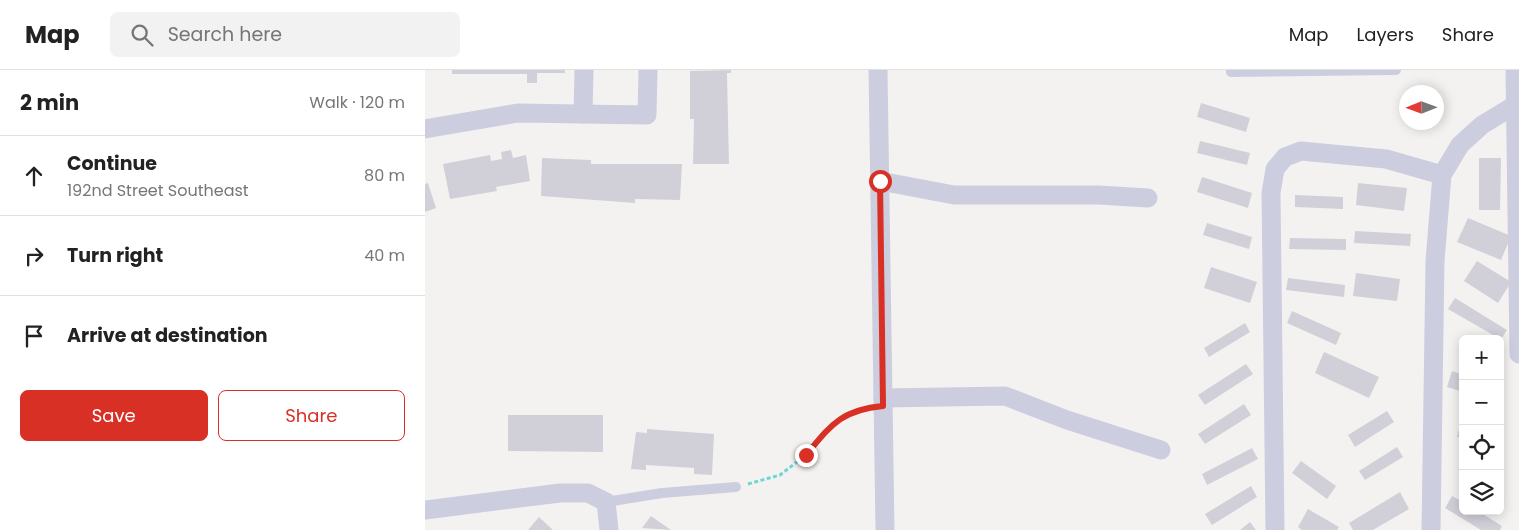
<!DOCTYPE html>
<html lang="en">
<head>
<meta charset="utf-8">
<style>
	body { margin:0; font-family:Poppins,sans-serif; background:#f2f2f2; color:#222 }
	.controls { position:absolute; right:15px; bottom:15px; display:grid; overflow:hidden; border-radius:8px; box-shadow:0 2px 12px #0003 }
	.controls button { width:45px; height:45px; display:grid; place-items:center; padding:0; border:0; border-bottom:1px solid #e0e0e0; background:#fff; color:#222; font:25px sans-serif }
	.compass { position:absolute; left:974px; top:15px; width:45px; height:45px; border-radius:50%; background:#fff; box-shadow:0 2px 12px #0003; rotate:269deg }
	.stop { position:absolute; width:15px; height:15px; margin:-11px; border:4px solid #d93025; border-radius:50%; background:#fff }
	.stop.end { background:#d93025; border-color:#fff; box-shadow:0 1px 5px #0008 }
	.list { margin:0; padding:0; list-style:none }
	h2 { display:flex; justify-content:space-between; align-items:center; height:65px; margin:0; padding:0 20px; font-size:21px }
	h2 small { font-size:16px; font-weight:400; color:#767676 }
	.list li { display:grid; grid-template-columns:32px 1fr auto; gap:15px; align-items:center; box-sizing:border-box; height:80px; padding:0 20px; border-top:1px solid #e0e0e0 }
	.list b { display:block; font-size:19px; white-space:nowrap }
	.list p { margin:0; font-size:16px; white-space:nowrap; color:#767676 }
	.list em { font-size:16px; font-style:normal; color:#767676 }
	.actions { display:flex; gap:10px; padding:15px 20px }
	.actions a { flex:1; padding:11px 0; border:1px solid #d93025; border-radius:8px; text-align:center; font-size:18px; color:#d93025 }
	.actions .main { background:#d93025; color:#fff }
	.icon { flex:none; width:28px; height:28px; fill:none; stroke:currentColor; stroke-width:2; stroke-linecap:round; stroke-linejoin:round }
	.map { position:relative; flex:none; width:1094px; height:460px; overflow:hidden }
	header { display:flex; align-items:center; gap:30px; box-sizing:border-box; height:70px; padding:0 25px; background:#fff; border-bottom:1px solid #e0e0e0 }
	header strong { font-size:24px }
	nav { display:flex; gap:28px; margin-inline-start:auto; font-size:18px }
	.search { width:350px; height:45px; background:#f2f2f2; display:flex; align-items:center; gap:12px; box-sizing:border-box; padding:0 18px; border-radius:8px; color:#767676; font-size:19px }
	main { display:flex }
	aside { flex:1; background:#fff }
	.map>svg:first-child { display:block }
	.building { fill:#d1d0d9 }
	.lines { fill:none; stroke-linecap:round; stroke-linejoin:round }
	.path { stroke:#6fd7d2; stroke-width:3; stroke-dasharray:4 2.5; stroke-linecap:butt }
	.service { stroke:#cccedf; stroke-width:10 }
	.minor { stroke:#cccedf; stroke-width:19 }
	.route { stroke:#d93025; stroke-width:6 }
</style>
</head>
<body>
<header>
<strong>Map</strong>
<div class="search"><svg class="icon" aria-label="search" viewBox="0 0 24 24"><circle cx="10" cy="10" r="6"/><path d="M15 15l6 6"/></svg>Search here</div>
<nav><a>Map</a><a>Layers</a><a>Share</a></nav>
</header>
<main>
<aside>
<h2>2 min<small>Walk · 120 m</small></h2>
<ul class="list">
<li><svg class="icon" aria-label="ahead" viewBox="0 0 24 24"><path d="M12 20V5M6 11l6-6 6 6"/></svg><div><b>Continue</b><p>192nd Street Southeast</p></div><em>80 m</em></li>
<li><svg class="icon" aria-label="right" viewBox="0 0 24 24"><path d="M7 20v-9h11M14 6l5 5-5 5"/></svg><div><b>Turn right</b></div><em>40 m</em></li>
<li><svg class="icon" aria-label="arrive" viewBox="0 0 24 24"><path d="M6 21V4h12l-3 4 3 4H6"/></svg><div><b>Arrive at destination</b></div></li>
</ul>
<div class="actions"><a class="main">Save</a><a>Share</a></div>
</aside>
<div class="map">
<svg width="1094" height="460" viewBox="0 0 1094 460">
	<rect width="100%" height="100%" fill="#f4f2f1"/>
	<g class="building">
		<polygon points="27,0 140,0 140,3 112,3 112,13 102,13 102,4 27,4"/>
		<polygon points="306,0 306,3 302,3 304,94 268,94 269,49 265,49 265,1"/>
		<polygon points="776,33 825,48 821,62 772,47"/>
		<polygon points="775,71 825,83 822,95 772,83"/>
		<polygon points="86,80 88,88 101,85 105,111 71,117 72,121 25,129 18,94 65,85 66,91 77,89 76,82"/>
		<polygon points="117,88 166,90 166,94 257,94 255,130 210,129 210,133 116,126"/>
		<polygon points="1054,88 1076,88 1075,140 1054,140"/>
		<polygon points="777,107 827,123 823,138 772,122"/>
		<polygon points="3,113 11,138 0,142 0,114"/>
		<polygon points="933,113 982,118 979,141 931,135"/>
		<polygon points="870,125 918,127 918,139 870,137"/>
		<polygon points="1043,148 1086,166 1076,190 1032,172"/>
		<polygon points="782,153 827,167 824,179 778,165"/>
		<polygon points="930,161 986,164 985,176 929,173"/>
		<polygon points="865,168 921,169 921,180 864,179"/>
		<polygon points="1052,191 1086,212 1073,233 1039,211"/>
		<polygon points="786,197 832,212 825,233 779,218"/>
		<polygon points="931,203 975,209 972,231 928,226"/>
		<polygon points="863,208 920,215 919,227 861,220"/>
		<polygon points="1030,228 1082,260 1075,271 1075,269 1023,239"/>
		<polygon points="867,241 916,263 911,275 862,253"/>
		<polygon points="820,253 825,262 784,287 779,278"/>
		<polygon points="899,282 954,307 944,328 890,303"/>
		<polygon points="821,294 828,304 780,335 773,325"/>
		<polygon points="1027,301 1038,305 1038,322 1022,317"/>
		<polygon points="819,334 826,345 780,374 773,364"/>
		<polygon points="962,341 969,352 930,377 923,365"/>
		<polygon points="83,345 178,345 178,382 83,381"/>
		<polygon points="1037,347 1038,347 1038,368 1032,367"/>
		<polygon points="222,359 289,364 287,405 269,404 269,398 221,395 221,400 206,399 211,362 222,363"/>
		<polygon points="972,377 978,387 940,410 934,401"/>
		<polygon points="827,378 833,389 782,415 777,404"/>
		<polygon points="876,391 911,416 902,429 867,403"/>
		<polygon points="826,416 832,427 787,455 780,444"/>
		<polygon points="975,422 984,439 948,460 928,460 924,453"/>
		<polygon points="1027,426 1038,432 1038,441 1053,441 1077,456 1075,460 1056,460 1020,438"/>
		<polygon points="883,439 914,457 912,460 877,460 873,457"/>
		<polygon points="226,446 246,460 217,458"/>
		<polygon points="114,447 128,460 103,460"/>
		<polygon points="825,452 831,460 815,460"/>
	</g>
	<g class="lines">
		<polyline class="path" points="323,414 355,405 381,385 409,352 440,337"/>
		<g class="service">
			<polyline points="806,0 806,2 971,0"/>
			<polyline points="181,432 237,423 311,417"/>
		</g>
		<g class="minor">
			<polyline points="453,0 460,460"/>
			<polyline points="1090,0 1094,284"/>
			<polyline points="158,44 159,0"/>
			<polyline points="0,59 93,43 222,45 223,0"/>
			<polyline points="455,111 529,125 673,125 723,128"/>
			<polyline points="458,328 580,326 642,350 736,380"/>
			<polyline points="0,440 135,423 163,423 181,432 184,460"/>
			<polyline points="850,460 846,123 850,99 860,87 876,81 961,89 1017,105"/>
			<polyline points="1006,460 1010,191 1017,105 1035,75 1057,55 1090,35"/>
		</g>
	</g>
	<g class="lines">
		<path class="route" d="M381,385c25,-30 35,-45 77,-49l-3,-225"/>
	</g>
</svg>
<div class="controls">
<button>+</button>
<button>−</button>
<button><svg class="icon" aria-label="locate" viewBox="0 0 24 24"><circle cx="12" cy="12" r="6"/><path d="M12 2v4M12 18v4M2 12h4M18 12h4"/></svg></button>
<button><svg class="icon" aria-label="layers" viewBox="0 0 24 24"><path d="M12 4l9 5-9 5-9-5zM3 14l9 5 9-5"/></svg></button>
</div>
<svg class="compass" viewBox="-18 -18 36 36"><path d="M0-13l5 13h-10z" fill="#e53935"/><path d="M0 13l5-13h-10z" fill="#767676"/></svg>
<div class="stop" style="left:455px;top:111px"></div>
<div class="stop end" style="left:381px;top:385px"></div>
</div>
</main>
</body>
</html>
